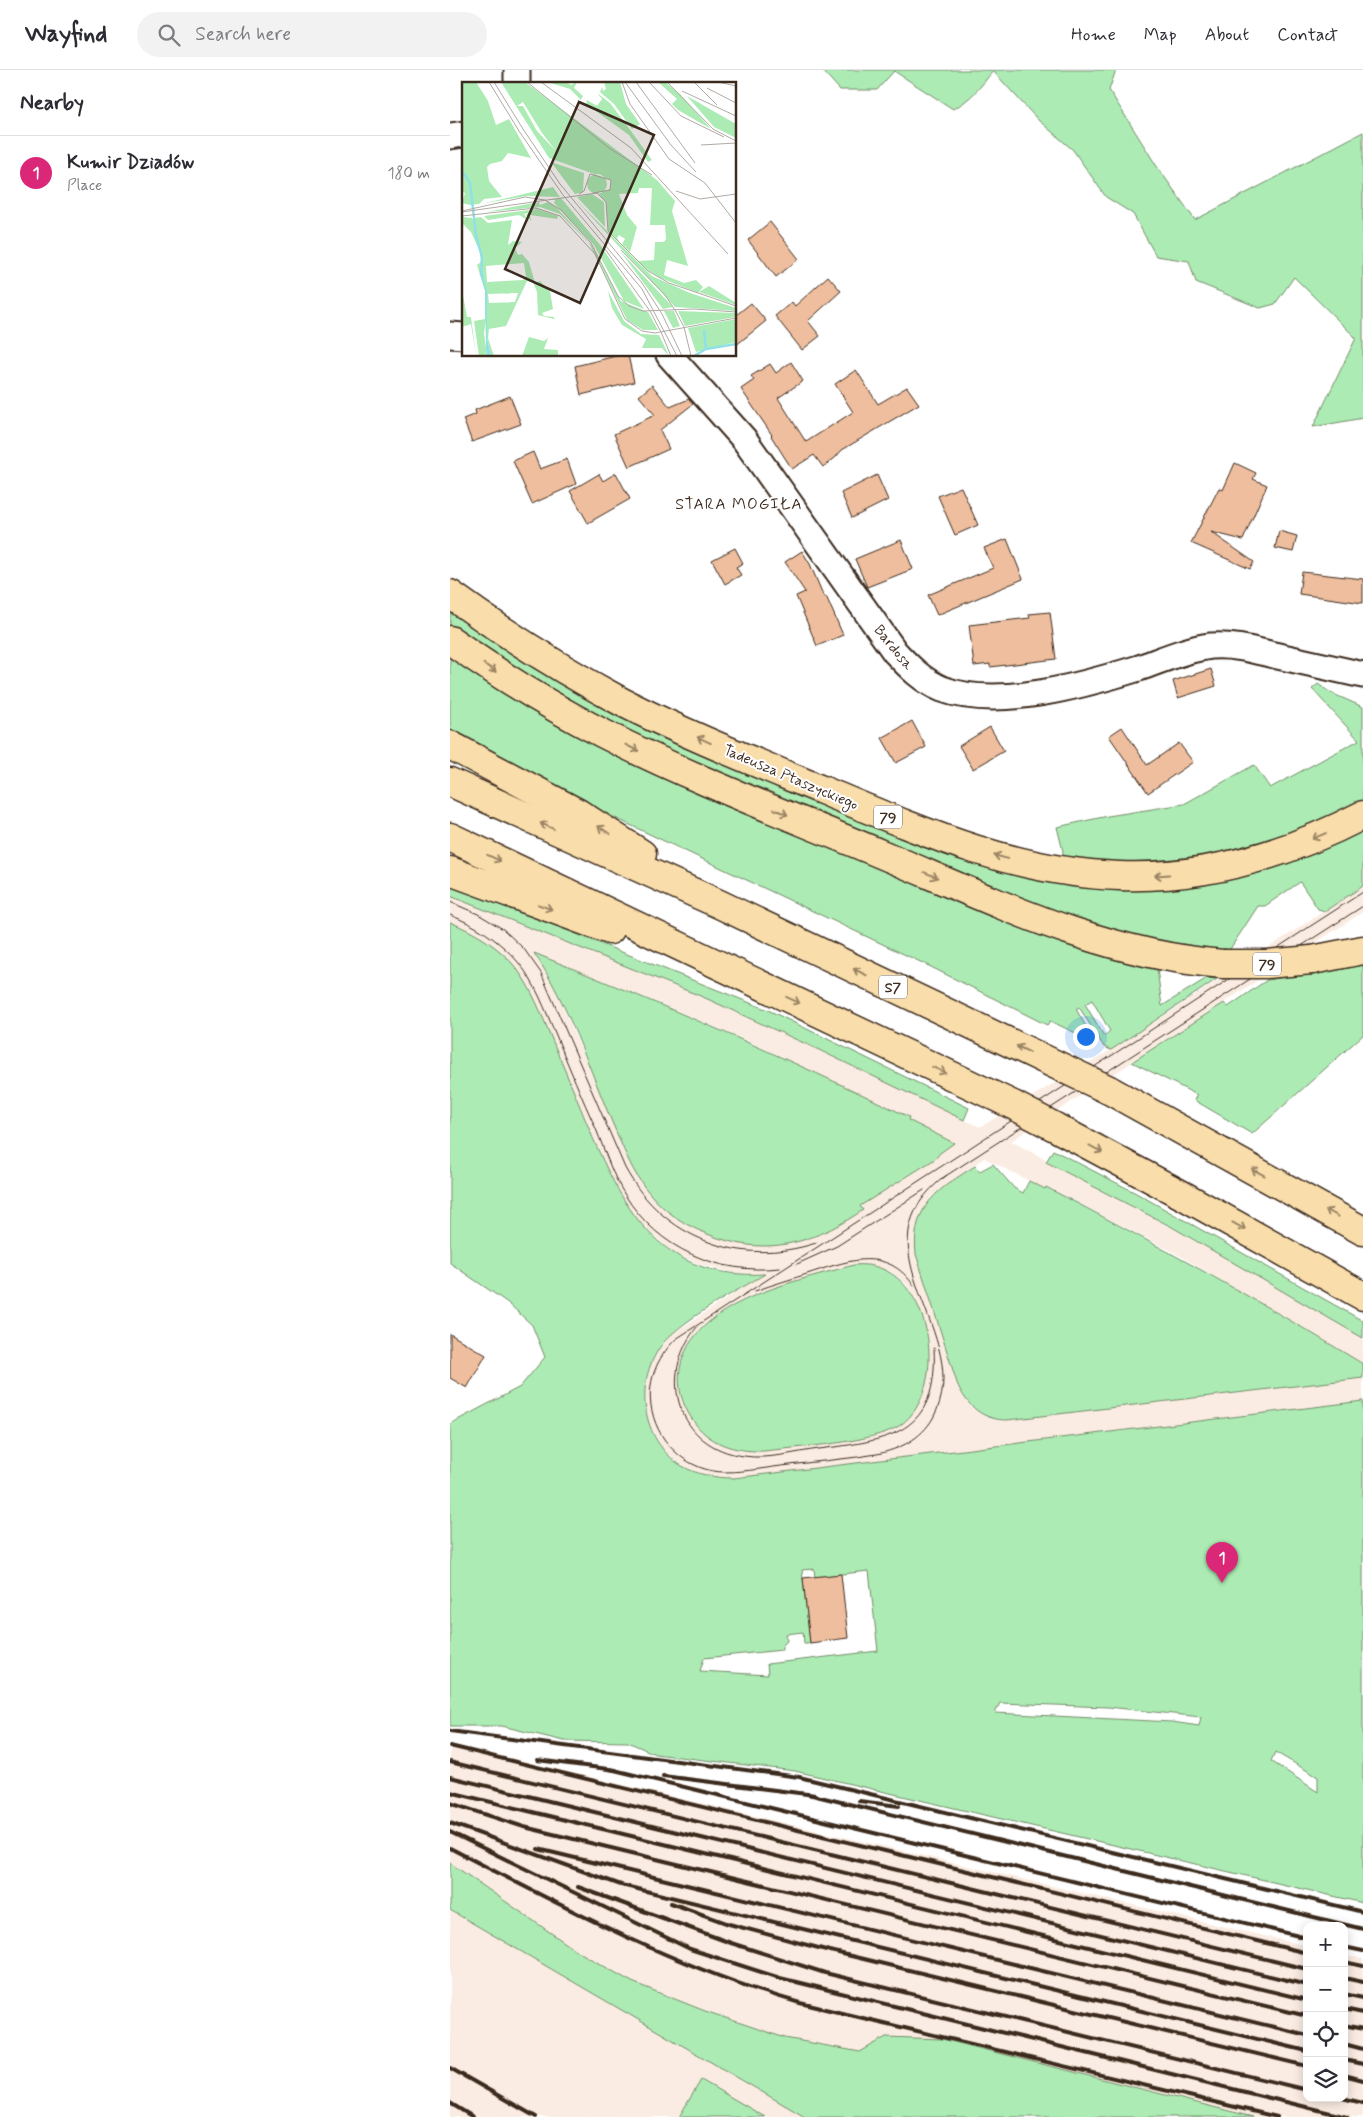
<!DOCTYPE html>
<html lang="en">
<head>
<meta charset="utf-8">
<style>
	body { margin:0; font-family:Mynerve,sans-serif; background:#f2f2f3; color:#2b2b33 }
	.controls { position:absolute; right:15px; bottom:15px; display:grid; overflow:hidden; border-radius:10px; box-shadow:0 2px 12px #0003 }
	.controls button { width:45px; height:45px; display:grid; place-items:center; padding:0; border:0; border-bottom:1px solid #e1e1e2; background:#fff; color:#2b2b33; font:25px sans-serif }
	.you { position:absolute; left:635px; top:966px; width:18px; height:18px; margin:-12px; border:4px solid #fff; border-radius:50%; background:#1a73e8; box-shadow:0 0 0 8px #1a73e833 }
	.badge { display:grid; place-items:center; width:32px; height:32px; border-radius:50%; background:#db2777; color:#fff; font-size:16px; font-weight:700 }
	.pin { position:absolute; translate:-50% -41px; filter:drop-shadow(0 1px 2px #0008) }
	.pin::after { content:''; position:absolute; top:26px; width:18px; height:15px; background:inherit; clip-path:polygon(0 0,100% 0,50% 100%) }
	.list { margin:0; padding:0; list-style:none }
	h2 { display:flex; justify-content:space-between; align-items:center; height:65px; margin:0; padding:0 20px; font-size:21px }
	h2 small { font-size:16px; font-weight:400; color:#7c7c81 }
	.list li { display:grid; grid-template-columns:32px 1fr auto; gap:15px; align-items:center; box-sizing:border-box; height:75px; padding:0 20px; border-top:1px solid #e1e1e2 }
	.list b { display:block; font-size:19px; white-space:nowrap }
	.list p { margin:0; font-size:16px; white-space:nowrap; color:#7c7c81 }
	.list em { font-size:16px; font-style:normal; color:#7c7c81 }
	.icon { flex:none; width:28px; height:28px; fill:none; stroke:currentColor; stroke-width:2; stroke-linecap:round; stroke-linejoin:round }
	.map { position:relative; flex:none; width:913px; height:2047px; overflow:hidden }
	header { display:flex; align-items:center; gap:30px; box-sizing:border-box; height:70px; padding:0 25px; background:#fff; border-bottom:1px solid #e1e1e2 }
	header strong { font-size:24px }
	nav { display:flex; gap:28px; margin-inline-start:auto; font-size:18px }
	.search { width:350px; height:45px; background:#f2f2f3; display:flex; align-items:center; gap:12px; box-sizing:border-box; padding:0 18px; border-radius:28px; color:#7c7c81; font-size:19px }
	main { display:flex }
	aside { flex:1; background:#fff }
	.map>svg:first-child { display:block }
	.built { fill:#faece2; fill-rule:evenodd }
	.green { fill:#acecb4; stroke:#748b69; fill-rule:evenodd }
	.building { fill:#eebe9e; stroke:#3b2a1e }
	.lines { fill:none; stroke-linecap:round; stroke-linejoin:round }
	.minor-casing { stroke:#3b2a1e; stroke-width:29 }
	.major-casing { stroke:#3b2a1e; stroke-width:31 }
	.highway-casing { stroke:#3b2a1e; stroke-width:31 }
	.minor { stroke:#fff; stroke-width:25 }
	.major { stroke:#f9ddab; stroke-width:28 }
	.highway { stroke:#f9ddab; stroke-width:28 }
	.tram { stroke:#3b2a1e; stroke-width:1 }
	.rail { stroke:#3b2a1e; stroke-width:4 }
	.major-bridge-casing { stroke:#3b2a1e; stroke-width:31; stroke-linecap:butt }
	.highway-bridge-casing { stroke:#3b2a1e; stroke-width:31; stroke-linecap:butt }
	.major-bridge { stroke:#f9ddab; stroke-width:28 }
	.highway-bridge { stroke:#f9ddab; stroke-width:28 }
	.oneway { stroke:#9a8464 }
	.labels { text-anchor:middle; stroke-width:4; stroke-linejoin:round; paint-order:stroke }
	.shield { fill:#fff; stroke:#766a62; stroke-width:1 }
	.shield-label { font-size:14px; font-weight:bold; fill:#3b2a1e }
	.street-label { font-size:15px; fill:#3b2a1e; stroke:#fff }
	.neighbourhood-label { font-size:16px; letter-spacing:1px; fill:#3b2a1e; stroke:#fff }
	.inset-river { fill:none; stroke:#8fe0e7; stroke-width:2.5 }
	.inset-road { fill:none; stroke:#b1aaa5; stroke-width:1 }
	.view { fill:#3b2a1e; fill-opacity:0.15; stroke:#3b2a1e; stroke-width:2.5 }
	.inset-edge { fill:none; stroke:#3b2a1e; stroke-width:2.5 }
</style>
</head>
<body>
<header>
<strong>Wayfind</strong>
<div class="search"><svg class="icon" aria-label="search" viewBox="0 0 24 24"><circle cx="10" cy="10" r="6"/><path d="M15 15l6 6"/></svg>Search here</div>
<nav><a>Home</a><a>Map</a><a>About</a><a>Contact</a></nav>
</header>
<main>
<aside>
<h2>Nearby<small></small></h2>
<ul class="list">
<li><span class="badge">1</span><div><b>Kumir Dziadów</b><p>Place</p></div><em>180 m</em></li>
</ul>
</aside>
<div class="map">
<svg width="913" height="2047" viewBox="0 0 913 2047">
	<rect width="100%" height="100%" fill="#fff"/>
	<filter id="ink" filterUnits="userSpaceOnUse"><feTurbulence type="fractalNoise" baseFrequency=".02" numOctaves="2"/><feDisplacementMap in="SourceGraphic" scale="10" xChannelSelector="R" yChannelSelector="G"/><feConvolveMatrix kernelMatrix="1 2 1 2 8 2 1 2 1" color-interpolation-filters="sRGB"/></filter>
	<g filter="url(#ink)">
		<g class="built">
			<path d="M913,816v26l-352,229 222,120 130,77v26l-188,-111 -128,-66 -2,2 -61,-31 -53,39 -15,31 41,155 4,10 11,15 19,11 16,1 356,-42v23l-629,77h-17l-16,-4 -18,-8 -13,-10 -9,-10 -11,-21 -4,-14 -1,-24 5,-21 6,-12 16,-20 92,-60 -30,-1 -36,-9 -26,-12 -36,-32 -29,-50 -69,-163 -14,-28 -35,-37 -39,-20v-26l253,101 116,53 161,77 131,-77zM85,884l114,45 112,48 147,70 -1,3 47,23 -14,10 -5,6 -75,47 3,4 -90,35h-27l-38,-11 -26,-13 -23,-17 -25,-34 -80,-184zM395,1197l45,4 18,15 8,14 10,32 2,36 -5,25 -15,26 -17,12 -24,7 -102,13h-24l-30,-11 -32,-61 3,-19 9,-18 21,-22 34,-21z"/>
			<polygon points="0,1674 857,1876 857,2028 894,2028 894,1885 913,1889 913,2047 0,2047"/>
		</g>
		<g class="green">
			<path d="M372,0h294l-7,20 47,75 39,55 168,-88v286l-50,9 43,-89 -62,-61 -19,27 -15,4 -64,-26 -7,-21 -33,-5 -23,-42 -27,-17 -33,-47 -36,-31 -44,-48c-12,15 -22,29 -40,38l-59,-38 -17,19h-37z"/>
			<polygon points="0,539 54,577 605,812 913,759 913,816 875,841 868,839 850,812 815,836 808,836 778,882 694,872 601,841 260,700 130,638 7,561 0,555"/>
			<path d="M0,585l672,305 35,9 5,37 45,-28 10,1 -106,71 -7,-3 -25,-40 -3,2 19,33 -45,-21 -3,4 -118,-59 -337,-159 -142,-77zM642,930l18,31 -6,5 -19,-32z"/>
			<polygon points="868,614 881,623 913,637 913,732 804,779 694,795 612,790 613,781 607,757 658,746 734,734 804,695 820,718 909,670 862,619"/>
			<polygon points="0,814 318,940 519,1038 514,1050 369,980 253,927 0,826"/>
			<path d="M0,852c26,11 49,24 67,47 15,20 24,44 34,68 13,31 26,62 39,94 35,83 73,149 175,143 -28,17 -80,44 -101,68 -31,37 -24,98 18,124 16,9 34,12 52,12l629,-77v502l-568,-132 -140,-17 -27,-12 -64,-1 -62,-15h-52v-302l70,-37 25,-30 -13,-32 -24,-22 -58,-40zM364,1499l1,8 54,-6 9,80 -111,13 1,11 -68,-4 4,-13 78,-8v-4l5,-5 -1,-7 17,-2 1,11h6l-8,-73zM550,1633l108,4 93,10 -2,9 -27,-4 -177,-9zM825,1682l43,25v15l-47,-31z"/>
			<path d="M84,883c127,51 252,104 375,164l-1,3 46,23 -14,10 -5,6 -75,47 3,4c-41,28 -85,45 -135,31 -29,-8 -58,-23 -77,-46 -19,-21 -28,-48 -39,-73 -24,-56 -44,-119 -78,-169z"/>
			<polygon points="913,894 913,965 802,1064 744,1030 747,1025 682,992 774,933 778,937 817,910"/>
			<polygon points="603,1080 686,1123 913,1251 913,1268 722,1157 596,1092"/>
			<path d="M543,1094l21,24 9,5 6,-12 16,8 1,-2c108,56 214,114 317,177v14l-356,42c-25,0 -41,-15 -50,-37l-41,-129c-5,-49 23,-65 59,-88l5,5z"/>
			<path d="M404,1195c78,-8 99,126 45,161 -27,17 -101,21 -135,25 -29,1 -56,-7 -72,-32 -10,-15 -15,-32 -12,-50 11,-68 120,-89 174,-104z"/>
			<polygon points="0,1793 127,1881 182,1912 255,1941 335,1968 410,1982 436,1967 492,1969 803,2047 355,2047 0,1840"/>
			<polygon points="251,2010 315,2047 229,2047"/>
		</g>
		<g class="building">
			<polygon points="320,152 349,189 326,207 298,170"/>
			<polygon points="378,206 391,221 358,251 370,266 352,280 325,246 342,232 345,236"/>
			<polygon points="301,233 316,251 285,276 285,246"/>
			<polygon points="170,285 178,285 184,312 131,325 125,296"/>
			<polygon points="341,292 353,311 328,328 356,372 403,342 385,314 406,300 428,334 457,317 469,334 392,380 385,388 373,397 364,385 342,399 321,366 322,365 291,319 304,310 301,306 320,294 326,303"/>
			<polygon points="202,315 220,337 239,329 243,334 210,360 219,379 179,397 164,364 205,345 189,326"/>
			<polygon points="60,326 71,354 22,372 13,349 26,344 25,340"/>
			<polygon points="83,382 90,399 117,389 126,414 82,434 63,391"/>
			<polygon points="785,393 806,403 803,409 817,415 793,470 761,462 804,492 800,499 741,473 769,418 773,420"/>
			<polygon points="166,403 180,429 138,453 120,421 149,404 153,411"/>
			<polygon points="427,405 438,430 402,448 391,423"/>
			<polygon points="511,417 528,455 505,465 488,426"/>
			<polygon points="829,461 847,466 843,482 825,478"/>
			<polygon points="557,469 573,509 487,545 478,525 543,498 534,478"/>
			<polygon points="451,470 463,499 417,517 405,489"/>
			<polygon points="285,478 293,493 286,497 291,505 275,514 262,490"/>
			<polygon points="352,481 360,494 374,527 376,526 393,565 367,576 346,526 355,522 335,492"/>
			<polygon points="852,502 913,509 913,533 849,524"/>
			<polygon points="600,542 606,589 540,597 540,594 524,596 519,555 580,548 579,544"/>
			<polygon points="761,599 766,616 728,628 723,611"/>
			<polygon points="462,651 476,677 446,693 432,668"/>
			<polygon points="540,657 554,681 523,699 509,676"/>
			<polygon points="672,657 697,695 729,673 743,692 698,723 659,666"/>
			<polygon points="0,1264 36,1285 17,1318 0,1308"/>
			<polygon points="391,1504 398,1568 360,1573 353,1508"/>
		</g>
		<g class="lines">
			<defs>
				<g id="minor">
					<polyline points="67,14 67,0"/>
					<polyline points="0,66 14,64"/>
					<polyline points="0,265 14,266"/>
					<path d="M219,285l75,84 151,213c14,15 28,29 47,37 56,21 142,-4 197,-21 23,-8 47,-19 72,-22 23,-2 45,5 67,10 28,6 57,13 85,19"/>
				</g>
				<g id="major">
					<path d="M0,524c55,40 112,76 172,108 65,33 133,60 200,88 96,40 193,83 298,86 86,3 168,-22 243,-61"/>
					<path d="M0,570c48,34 99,66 152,93 90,46 186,82 279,121 110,46 221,101 342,110"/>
					<polyline points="862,890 913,880"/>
				</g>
				<g id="highway">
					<polyline points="0,675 128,743 192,784"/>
					<polyline points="0,712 269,834 617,1000"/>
					<polyline points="0,767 563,1035"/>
					<polyline points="0,801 160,860"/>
					<polyline points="659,1020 913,1161"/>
					<polyline points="603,1056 734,1126 913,1226"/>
				</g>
			</defs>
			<use href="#minor" class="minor-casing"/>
			<use href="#major" class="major-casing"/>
			<use href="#highway" class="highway-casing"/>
			<use href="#minor" class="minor"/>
			<use href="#major" class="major"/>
			<use href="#highway" class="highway"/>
			<g class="tram">
				<path d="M0,832l28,12 25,15 21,20 17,24 84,195c38,70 115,100 191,75"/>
				<path d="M0,845c26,10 49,25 68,47 18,21 27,48 38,73 13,32 26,63 40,94 9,22 16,46 29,66 33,54 93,80 155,73"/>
				<path d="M497,1105c-101,73 32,160 -14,243 -12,21 -33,31 -56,36 -29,5 -58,7 -87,11 -21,2 -43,7 -65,7 -35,0 -66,-27 -73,-61 -6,-27 4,-53 24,-72l687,-447"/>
				<polyline points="491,1109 913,836"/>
				<polyline points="347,1194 387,1176 474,1120"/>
				<path d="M305,1221c19,-7 37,-12 55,-18 37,-12 77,-28 104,13"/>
				<path d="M247,1257c-41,49 -19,121 47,129 24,4 51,-4 75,-7 70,-9 120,-14 115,-101"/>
			</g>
			<g class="rail">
				<polyline points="0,1661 349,1707 913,1842"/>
				<polyline points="0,1676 857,1883"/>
				<polyline points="87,1690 166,1700"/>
				<polyline points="0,1692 857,1899"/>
				<polyline points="160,1699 857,1868"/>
				<polyline points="213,1706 365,1725"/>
				<polyline points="0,1707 857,1915"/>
				<polyline points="0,1722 857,1930"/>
				<polyline points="358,1724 913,1859"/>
				<polyline points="409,1731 449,1736"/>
				<polyline points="0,1733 74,1757 857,1946"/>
				<polyline points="0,1753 171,1815 857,1981"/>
				<polyline points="0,1762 240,1879 330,1908 897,2047"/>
				<path d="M0,1778c113,59 227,120 350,155l477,114"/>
				<polyline points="88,1779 857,1965"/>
				<polyline points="128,1817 281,1873 375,1903 857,2020"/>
				<polyline points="221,1833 279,1854 376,1880 857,1996"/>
				<polyline points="894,1877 913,1881"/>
				<polyline points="894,1892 913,1896"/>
				<polyline points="894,1908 913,1912"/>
				<polyline points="894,1924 913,1928"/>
				<polyline points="894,1939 913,1943"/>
				<polyline points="894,1955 913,1959"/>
				<polyline points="894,1974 913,1979"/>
				<polyline points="894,1990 913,1994"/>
				<polyline points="0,1998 86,2047"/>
				<polyline points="894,2005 913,2010"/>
				<polyline points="892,2028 913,2033"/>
				<polyline points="0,2033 23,2047"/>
			</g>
			<defs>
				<polyline id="major-bridge" points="773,894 816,894 862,890"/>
				<g id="highway-bridge">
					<polyline points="617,1000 659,1020"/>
					<polyline points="563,1035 603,1056"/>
				</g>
			</defs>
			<use href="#major-bridge" class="major-bridge-casing"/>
			<use href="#highway-bridge" class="highway-bridge-casing"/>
			<use href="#major-bridge" class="major-bridge"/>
			<use href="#highway-bridge" class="highway-bridge"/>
		</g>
		<defs><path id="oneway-shaft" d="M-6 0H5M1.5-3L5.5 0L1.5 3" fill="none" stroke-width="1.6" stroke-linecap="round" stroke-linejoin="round" transform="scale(1.25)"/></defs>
		<g class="oneway">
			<use href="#oneway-shaft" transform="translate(40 598) rotate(33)"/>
			<use href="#oneway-shaft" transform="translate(254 670) rotate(-156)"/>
			<use href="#oneway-shaft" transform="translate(182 678) rotate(26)"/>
			<use href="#oneway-shaft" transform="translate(331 742) rotate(23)"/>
			<use href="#oneway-shaft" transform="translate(97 756) rotate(-156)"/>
			<use href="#oneway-shaft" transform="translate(154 760) rotate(-147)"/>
			<use href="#oneway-shaft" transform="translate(869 766) rotate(157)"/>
			<use href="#oneway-shaft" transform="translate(551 787) rotate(-165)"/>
			<use href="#oneway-shaft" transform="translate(44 788) rotate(25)"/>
			<use href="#oneway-shaft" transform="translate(481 805) rotate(23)"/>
			<use href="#oneway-shaft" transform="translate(712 805) rotate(176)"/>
			<use href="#oneway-shaft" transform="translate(95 837) rotate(20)"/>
			<use href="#oneway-shaft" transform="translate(410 902) rotate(-154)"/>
			<use href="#oneway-shaft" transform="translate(343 930) rotate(25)"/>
			<use href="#oneway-shaft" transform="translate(573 979) rotate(-154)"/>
			<use href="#oneway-shaft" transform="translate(489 1000) rotate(25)"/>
			<use href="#oneway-shaft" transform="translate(646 1079) rotate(28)"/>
			<use href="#oneway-shaft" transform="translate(808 1102) rotate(-152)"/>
			<use href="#oneway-shaft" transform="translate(882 1143) rotate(-150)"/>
			<use href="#oneway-shaft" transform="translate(789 1156) rotate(29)"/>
		</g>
	</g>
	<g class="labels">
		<g class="shield">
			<rect x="424" y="735.5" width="28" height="23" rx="4"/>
			<rect x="803" y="882.5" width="28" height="23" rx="4"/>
			<rect x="429" y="905.5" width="28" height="23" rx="4"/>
		</g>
		<g class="shield-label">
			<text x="438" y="752">79</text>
			<text x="817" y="899">79</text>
			<text x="443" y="922">S7</text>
		</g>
		<g class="street-label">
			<text transform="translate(444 577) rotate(51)" y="5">Bardosa</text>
			<text transform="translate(341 707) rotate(23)" y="5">Tadeusza Ptaszyckiego</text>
		</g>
		<g class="neighbourhood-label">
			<text x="289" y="439">STARA MOGIŁA</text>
		</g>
	</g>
	<g transform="translate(12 12)">
		<rect width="274" height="274" fill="#fff"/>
		<path d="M0,0h14l12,19 8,24 13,-6 22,39 -23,-5 -6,8 -12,3 -3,3 2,14 13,16 -18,2 -5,5 -9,1 -8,-2 3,-10 -3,-2zM39,0h24l132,98 18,21 -3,10 16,55 -21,-6 -3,15 20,8 12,-3 7,7 -5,6 -40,-16 -13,-9 -14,-14 8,7 15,-1 1,-18h9l2,-3 -1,-14h-15l2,-37h-13l-1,5 -19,1 8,21 10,12 -7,25 -8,-8 3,-5 -6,-4 -2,3 3,5 -12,-13 -2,-28 -8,-9 12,-4 1,-9 -62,-22 -43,-68 7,-2 -7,2zM61,20l19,31 14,18 -19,-20 -14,-25h-6zM85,0h19l5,3 6,-3 -3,6 9,8 -2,4 -11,-11zM142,0h16l6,22 14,20 -8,5 -18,-25 -14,-12 2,-5 1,4 3,-2zM196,0h7l15,12 31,35 -33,-19 -6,-6 5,-5zM135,11l13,10 18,24 24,33 -4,2 -19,-27 -43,-31 1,-4 10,6 5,-7zM225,14l49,28v14l-22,-11zM89,80l33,11 -1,19 -8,2zM125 102a10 10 0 1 1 20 0a10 10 0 1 1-20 0ZM91,105l7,10 -34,-1 -45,8zM130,112l12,8 1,25 -28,-30zM99,116l40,48 43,63 -20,-8 -30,-56 -40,-42 1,-3h-5zM113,117l77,77 38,17 46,15v3l-61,-4zM77,120l1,3 8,-3 7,4 37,40 29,55 27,11 10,18h-15l-16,-10 -38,-77 -29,-29 -20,-7 -54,5zM75,127l21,7 -1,3 -27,-4 1,6 -5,-6 2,-2 -4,1 5,7 -10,-6 -31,5 -4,-4zM0,135l10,1 2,3v-3l7,-1 7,6 24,-3 -4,25 5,-4 9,1 -7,6 3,7 4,-1 7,8 6,21 5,-2 10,10 3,18 -11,4 2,3 10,1 1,7 -1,-5 -16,-4 -1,-23 -4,-10 -6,-1 -21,45 -17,3 -1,9 6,18h-3l-4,-18 -1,-18 -2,13 3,23h-8l-5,-35 11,-2v-28l-8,-26 4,-3 -1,-10 -9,-20 -8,-8zM62,181l2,14 -3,3 -36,2 -1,-16zM56,211l-3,9 -26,1 -1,-9zM158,169l53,56 -10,2zM247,204l27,17v2l-37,-13zM0,208l5,27h4l5,39 -5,-32 -9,3zM146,209l16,30 17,13 18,1 10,21 -7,-8h-20l4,-9 -24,-14 -10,-17zM202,229h10l6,15 -7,2zM216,229l58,2v4l-51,9zM274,237v23l-40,10 -8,-24zM67,255l15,4 4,-3 -4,11 14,1v6h-36z" fill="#acecb4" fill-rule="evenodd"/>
		<path d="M18,192h3l4,19v45l4,18h-4l-1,-7 -1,-59z" fill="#8fe0e7"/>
		<path class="inset-river" d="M0,89l8,12 6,52 6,22 -1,19M242,248l2,19M232,274l12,-7 30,-5"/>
		<path class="inset-road" d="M27,0l30,49M32,0l29,47M65,0l82,66 43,27M79,0l90,66 97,106M160,0l8,22 39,55 36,24 31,40M163,0l46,63 25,27M174,0l59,81M187,0l32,34 43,21M205,0l46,47 23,12M232,0l23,23M256,0l18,4M245,6l29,15M220,9l54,25M61,47l37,55 82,99 20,31 20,42M57,49l44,64 79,94 35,67M239,63l35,-2M214,109l24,8 36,-5M117,112l5,-3 6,-17 21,6 -1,10 -17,3M0,129l63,-14 20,3 16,10 30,33 27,53 11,10 14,5 51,-2 42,3M0,130l135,-19 9,9 2,29 40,40 21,12 67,23M0,134l74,-8 24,8 35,38 30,65 17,12 13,2 81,-15M143,167l45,62M159,168l44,45 10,15M213,228l9,17M188,229l11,21M222,245l7,29M199,250l10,24"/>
		<path class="view" d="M117,20l75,33 -74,168 -75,-34z"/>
		<rect width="274" height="274" class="inset-edge"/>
	</g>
</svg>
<div class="controls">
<button>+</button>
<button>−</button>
<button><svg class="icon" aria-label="locate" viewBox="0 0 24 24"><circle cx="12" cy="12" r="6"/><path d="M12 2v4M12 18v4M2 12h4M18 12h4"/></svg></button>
<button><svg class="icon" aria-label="layers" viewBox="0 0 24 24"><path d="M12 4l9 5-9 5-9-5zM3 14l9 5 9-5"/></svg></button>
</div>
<div class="you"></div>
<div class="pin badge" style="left:772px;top:1513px">1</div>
</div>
</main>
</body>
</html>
